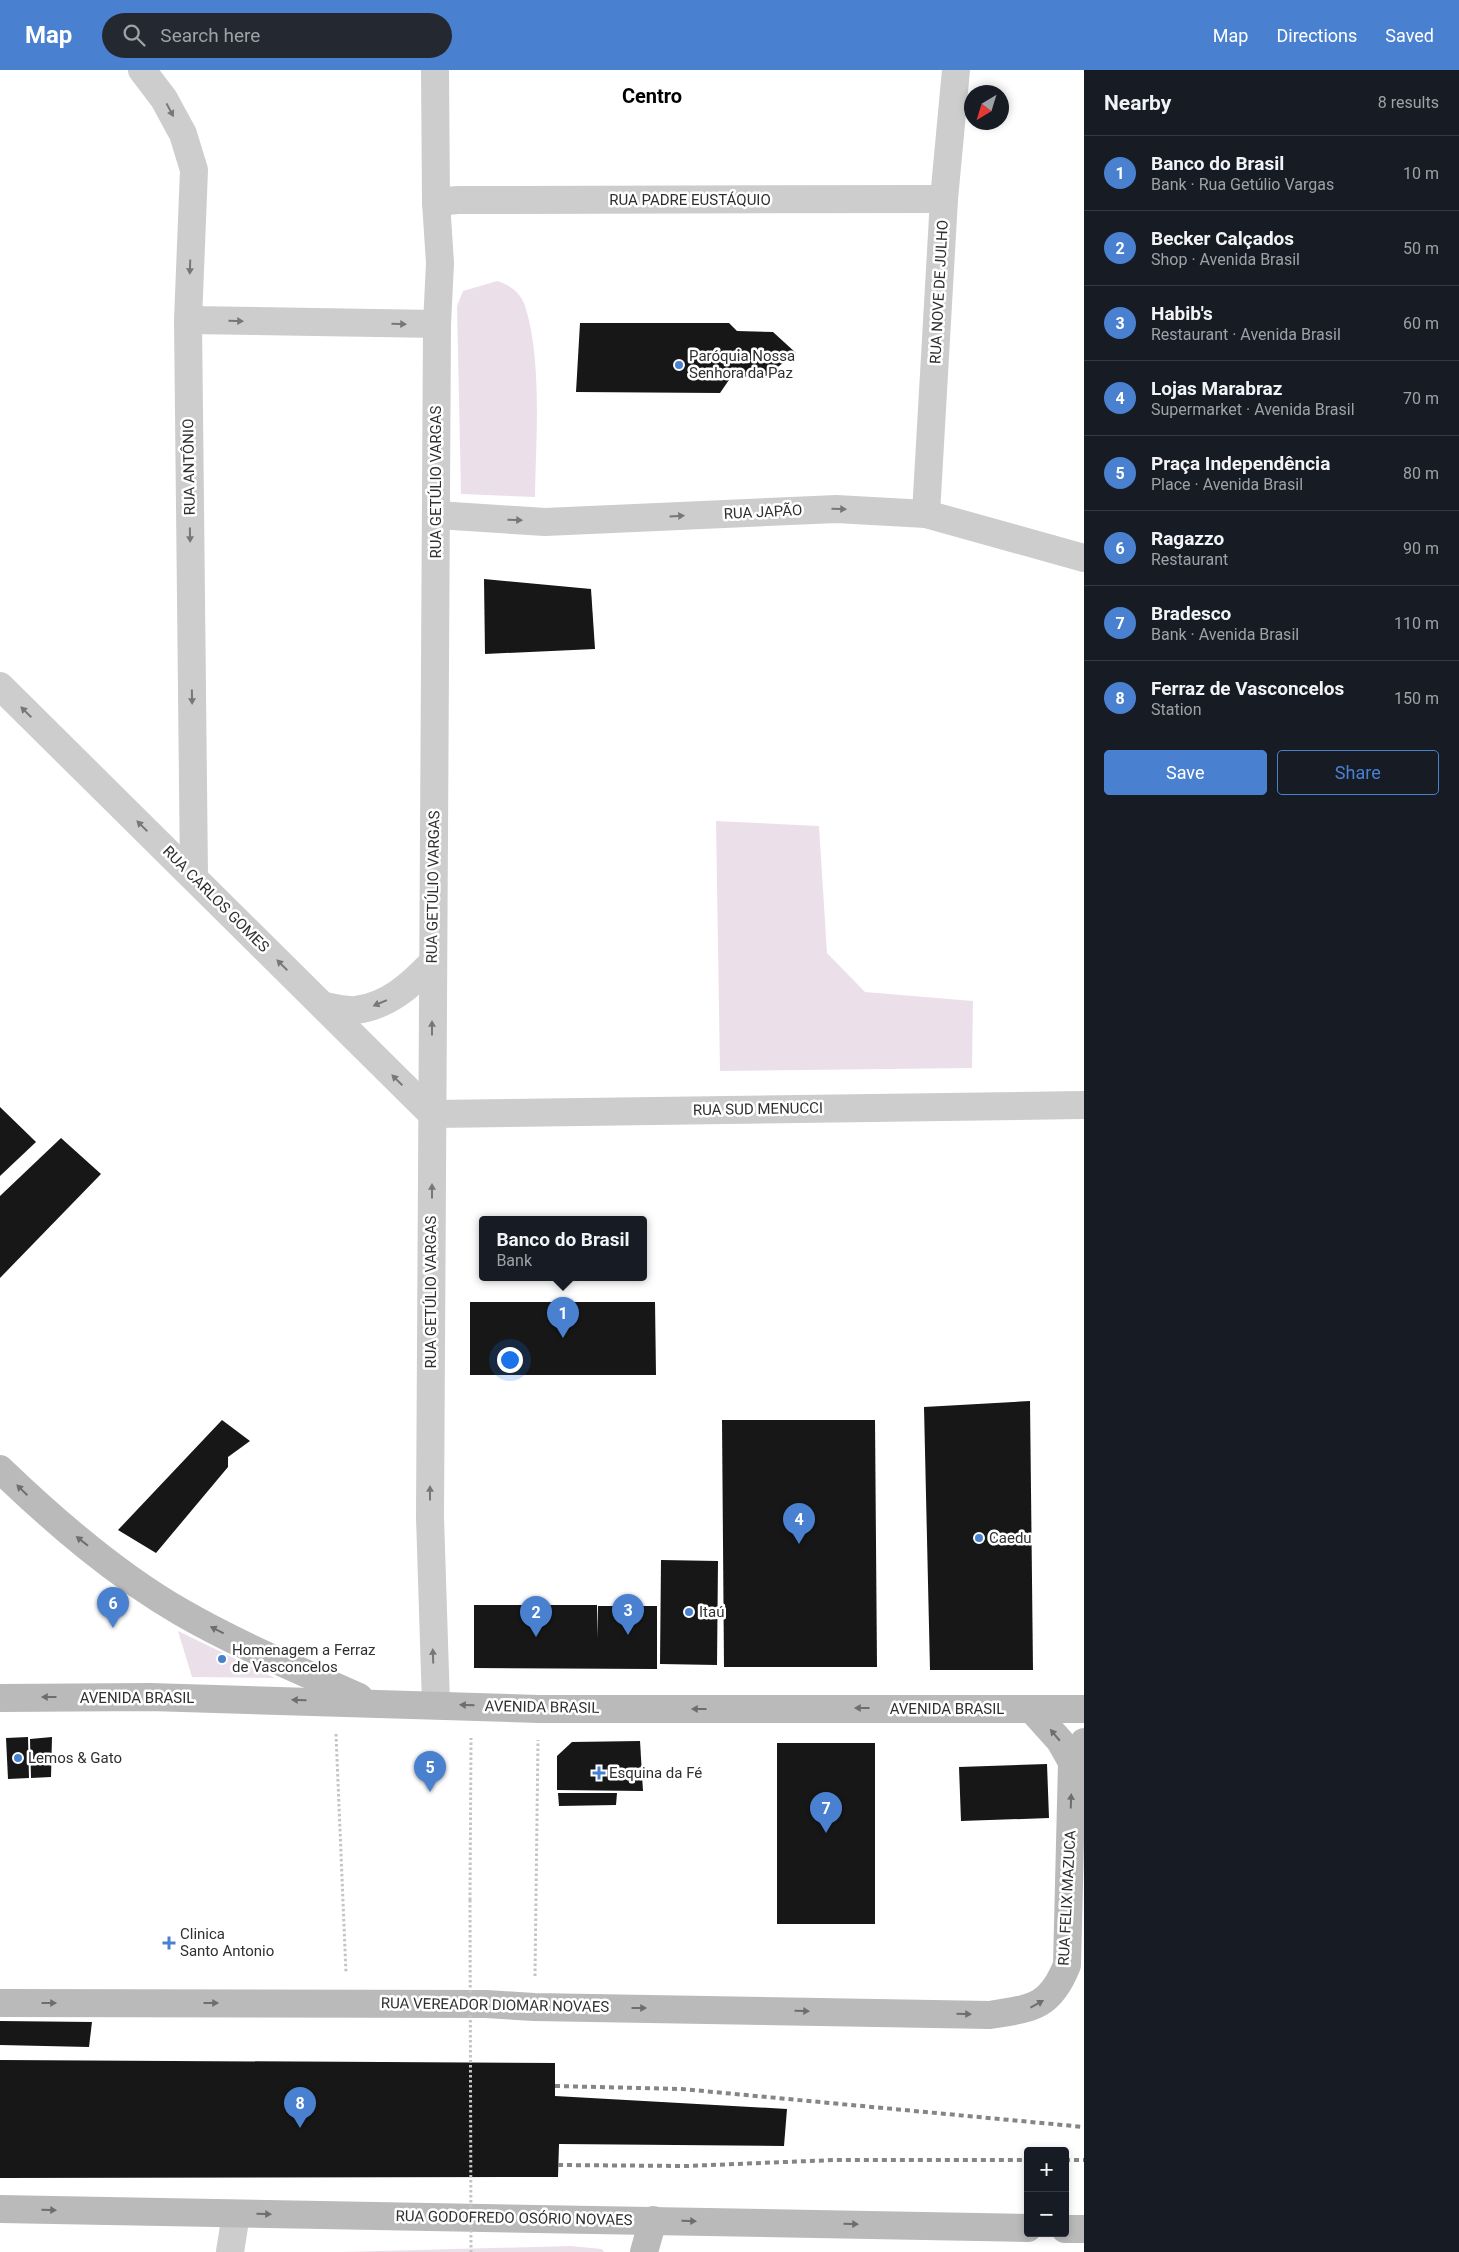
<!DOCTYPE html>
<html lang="en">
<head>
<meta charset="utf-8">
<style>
	body { margin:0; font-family:Roboto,sans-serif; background:#242831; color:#f1f3f6 }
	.controls { position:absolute; right:15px; bottom:15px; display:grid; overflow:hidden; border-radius:5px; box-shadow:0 2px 8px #0003 }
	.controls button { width:45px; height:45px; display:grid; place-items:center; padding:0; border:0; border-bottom:1px solid #363941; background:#171b24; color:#f1f3f6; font:25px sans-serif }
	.compass { position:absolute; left:964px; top:15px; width:45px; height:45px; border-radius:50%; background:#171b24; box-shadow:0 2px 8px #0003; rotate:218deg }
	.you { position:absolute; left:509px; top:1289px; width:18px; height:18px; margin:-12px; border:4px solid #fff; border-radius:50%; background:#1a73e8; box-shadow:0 0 0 8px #1a73e833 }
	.badge { display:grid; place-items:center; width:32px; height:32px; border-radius:50%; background:#4981d0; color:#fff; font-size:16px; font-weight:700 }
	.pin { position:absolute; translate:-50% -41px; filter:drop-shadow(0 1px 2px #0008) }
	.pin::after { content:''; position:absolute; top:26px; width:18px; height:15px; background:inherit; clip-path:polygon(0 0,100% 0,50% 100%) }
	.popup { position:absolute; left:479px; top:1146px; width:168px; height:65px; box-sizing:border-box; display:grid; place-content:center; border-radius:5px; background:#171b24; filter:drop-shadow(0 1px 4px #0005); font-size:16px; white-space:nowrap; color:#9ea1a6 }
	.popup b { font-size:19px; color:#f1f3f6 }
	.popup::after { content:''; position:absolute; left:50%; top:100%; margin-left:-10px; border:10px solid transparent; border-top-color:#171b24 }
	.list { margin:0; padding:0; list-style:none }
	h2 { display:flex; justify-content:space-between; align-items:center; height:65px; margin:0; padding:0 20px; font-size:21px }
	h2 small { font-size:16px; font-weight:400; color:#9ea1a6 }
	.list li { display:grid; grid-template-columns:32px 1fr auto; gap:15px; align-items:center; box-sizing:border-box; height:75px; padding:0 20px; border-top:1px solid #363941 }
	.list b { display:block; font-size:19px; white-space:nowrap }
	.list p { margin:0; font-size:16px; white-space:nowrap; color:#9ea1a6 }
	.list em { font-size:16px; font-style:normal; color:#9ea1a6 }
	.actions { display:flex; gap:10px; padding:15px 20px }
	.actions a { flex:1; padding:11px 0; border:1px solid #4981d0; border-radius:5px; text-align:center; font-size:18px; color:#4981d0 }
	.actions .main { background:#4981d0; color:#fff }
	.icon { flex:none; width:28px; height:28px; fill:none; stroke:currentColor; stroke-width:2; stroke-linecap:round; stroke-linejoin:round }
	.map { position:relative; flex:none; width:1084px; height:2182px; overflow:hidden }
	header { display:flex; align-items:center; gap:30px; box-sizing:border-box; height:70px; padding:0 25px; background:#4981d0; color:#fff }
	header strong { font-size:24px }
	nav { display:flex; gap:28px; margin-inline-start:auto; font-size:18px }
	.search { width:350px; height:45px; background:#242831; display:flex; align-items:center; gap:12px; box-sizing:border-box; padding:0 18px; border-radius:28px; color:#9ea1a6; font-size:19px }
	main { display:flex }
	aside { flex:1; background:#171b24 }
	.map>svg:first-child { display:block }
	.green { fill:#ebe0ea }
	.building { fill:#171717 }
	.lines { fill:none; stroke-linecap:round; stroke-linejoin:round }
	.path { stroke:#c4c4c4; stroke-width:3; stroke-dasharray:2.5 2.5; stroke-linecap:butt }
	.street { stroke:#cdcdcd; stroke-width:28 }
	.secondary { stroke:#bababa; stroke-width:28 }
	.rail { stroke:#858585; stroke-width:4; stroke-dasharray:5 4; stroke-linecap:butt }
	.path-bridge { stroke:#c4c4c4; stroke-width:3; stroke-dasharray:2.5 2.5; stroke-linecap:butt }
	.oneway { fill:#777 }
	.oneway2 { fill:#6e6e6e }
	.poi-dot { fill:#4981d0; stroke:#fff; stroke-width:2 }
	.labels { text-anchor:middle; stroke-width:5; stroke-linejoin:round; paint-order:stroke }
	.street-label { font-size:15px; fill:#303030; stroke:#fff }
	.poi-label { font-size:15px; fill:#303030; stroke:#fff; text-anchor:start }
	.district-label { font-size:20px; font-weight:bold; fill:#000; stroke:#fff }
</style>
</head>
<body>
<header>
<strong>Map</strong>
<div class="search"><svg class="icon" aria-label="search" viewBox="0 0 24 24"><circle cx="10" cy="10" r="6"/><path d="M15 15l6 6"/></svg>Search here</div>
<nav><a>Map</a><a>Directions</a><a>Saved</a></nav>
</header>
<main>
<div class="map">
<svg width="1084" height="2182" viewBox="0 0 1084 2182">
	<rect width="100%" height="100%" fill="#fff"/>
	<g class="green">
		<path d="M497,211c14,4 25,13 29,28 16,55 10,130 9,188l-74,-3 -4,-188 6,-15z"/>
		<polygon points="716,751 819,756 827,883 865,922 973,931 972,998 720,1001"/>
		<polygon points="178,1561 275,1608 192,1607"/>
		<polygon points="570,2176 602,2179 604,2182 342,2182"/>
	</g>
	<g class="building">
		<polygon points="580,253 729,253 737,261 773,262 796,283 766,306 731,307 720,323 576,322"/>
		<polygon points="484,509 591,519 595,579 485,584"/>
		<polygon points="0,1037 36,1072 0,1106"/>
		<polygon points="61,1068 101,1104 0,1208 0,1126"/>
		<polygon points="470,1232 655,1232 656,1305 470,1305"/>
		<polygon points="1030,1331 1033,1600 930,1600 924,1337"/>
		<polygon points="222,1350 250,1371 228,1387 228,1397 156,1483 118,1460"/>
		<polygon points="722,1350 875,1350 877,1597 724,1597"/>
		<polygon points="661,1490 718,1491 717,1595 660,1594"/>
		<polygon points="474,1535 597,1535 597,1568 598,1536 657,1536 657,1599 474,1598"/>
		<polygon points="28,1667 29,1708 8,1709 6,1668"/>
		<polygon points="52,1667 51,1707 31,1708 30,1669"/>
		<polygon points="640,1671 643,1721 557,1720 557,1686 572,1672"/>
		<rect x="777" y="1673" width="98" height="181"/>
		<polygon points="1047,1694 1049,1748 961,1751 959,1697"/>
		<polygon points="558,1723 617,1723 616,1735 559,1736"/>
		<polygon points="0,1951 92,1952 89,1977 0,1975"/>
		<polygon points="0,1990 555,1993 555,2026 787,2039 784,2076 559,2074 558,2107 0,2108"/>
	</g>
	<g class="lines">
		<g class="path">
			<polyline points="336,1664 346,1903"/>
			<polyline points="470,1830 471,1668"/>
			<polyline points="535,1906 538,1670"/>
		</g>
		<g class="street">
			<polyline points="142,0 164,29 183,64 194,100 188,250 194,807"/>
			<polyline points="435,0 436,132 440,193 437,254 430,1447 436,1634"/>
			<polyline points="436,132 458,130 944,129"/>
			<polyline points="188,250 437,254"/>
			<polyline points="926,444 944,129 956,0"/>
			<polyline points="437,445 545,452 836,439 926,444 1084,488"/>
			<polyline points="0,616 432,1044 1084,1035"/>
			<path d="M325,936c9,2 21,5 31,4 32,-4 55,-25 76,-47"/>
			<polyline points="230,2182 236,2144"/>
		</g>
		<g class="secondary">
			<path d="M0,1399c55,53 115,105 181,143 57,33 118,58 178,85"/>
			<polyline points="0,1628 150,1627 539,1639 1084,1639"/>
			<polyline points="1033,1641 1060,1671 1072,1692"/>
			<path d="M0,1933l486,1 48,3 456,8c42,-7 60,-7 77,-50l5,-203 12,-20"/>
			<polyline points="0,2139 1028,2158"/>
			<polyline points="1065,2159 1084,2159"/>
			<polyline points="644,2182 653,2150"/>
		</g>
		<g class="rail">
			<polyline points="555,2016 682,2019 1084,2057"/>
			<polyline points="1065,2090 1084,2090"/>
			<polyline points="558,2095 686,2096 835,2090 1028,2090"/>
		</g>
		<polyline class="path-bridge" points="470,1830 471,2182"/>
	</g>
	<defs><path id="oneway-solid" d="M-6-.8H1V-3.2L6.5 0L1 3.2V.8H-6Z" transform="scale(1.25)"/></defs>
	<g class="oneway">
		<use href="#oneway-solid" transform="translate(170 40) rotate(62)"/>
		<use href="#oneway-solid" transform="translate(190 197) rotate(92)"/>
		<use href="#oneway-solid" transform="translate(236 251) rotate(1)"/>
		<use href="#oneway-solid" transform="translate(399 254) rotate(1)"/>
		<use href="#oneway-solid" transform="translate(839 439) rotate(2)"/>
		<use href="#oneway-solid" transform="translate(677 446) rotate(-3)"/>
		<use href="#oneway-solid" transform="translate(515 450) rotate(2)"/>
		<use href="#oneway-solid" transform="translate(190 465) rotate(89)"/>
		<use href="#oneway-solid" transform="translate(192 627) rotate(89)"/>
		<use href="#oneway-solid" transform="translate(26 642) rotate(-135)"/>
		<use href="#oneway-solid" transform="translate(142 756) rotate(-135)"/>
		<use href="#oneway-solid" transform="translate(282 895) rotate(-135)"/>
		<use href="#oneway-solid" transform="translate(380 933) rotate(157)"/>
		<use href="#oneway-solid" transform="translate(432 958) rotate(-90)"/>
		<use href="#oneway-solid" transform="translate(397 1010) rotate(-135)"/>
		<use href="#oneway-solid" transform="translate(432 1121) rotate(-90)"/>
		<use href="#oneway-solid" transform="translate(430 1423) rotate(-90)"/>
		<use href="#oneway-solid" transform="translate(433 1586) rotate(-92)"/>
	</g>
	<g class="oneway2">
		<use href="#oneway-solid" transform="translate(22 1420) rotate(-136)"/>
		<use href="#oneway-solid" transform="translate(82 1471) rotate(-142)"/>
		<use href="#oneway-solid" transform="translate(217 1560) rotate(-153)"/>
		<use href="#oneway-solid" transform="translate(49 1627) rotate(180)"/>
		<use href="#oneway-solid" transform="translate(299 1630) rotate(-179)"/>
		<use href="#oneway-solid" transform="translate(467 1635) rotate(-178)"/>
		<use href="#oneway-solid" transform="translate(862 1638) rotate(180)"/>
		<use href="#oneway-solid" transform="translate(699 1639) rotate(180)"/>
		<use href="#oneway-solid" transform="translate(1055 1665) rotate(-130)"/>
		<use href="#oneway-solid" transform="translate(1071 1731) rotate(-88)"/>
		<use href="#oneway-solid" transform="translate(49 1933)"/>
		<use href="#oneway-solid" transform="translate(211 1933)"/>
		<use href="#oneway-solid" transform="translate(1037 1934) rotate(-29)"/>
		<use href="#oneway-solid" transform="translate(639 1938)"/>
		<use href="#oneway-solid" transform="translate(802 1941) rotate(1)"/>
		<use href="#oneway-solid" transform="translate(964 1944) rotate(1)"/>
		<use href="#oneway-solid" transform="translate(49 2140) rotate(1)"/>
		<use href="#oneway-solid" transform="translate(264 2144) rotate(1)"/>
		<use href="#oneway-solid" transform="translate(689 2151) rotate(1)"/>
		<use href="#oneway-solid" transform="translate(851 2154) rotate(1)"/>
	</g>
	<g class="poi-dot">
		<circle cx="679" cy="295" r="5"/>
		<circle cx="979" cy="1468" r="5"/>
		<circle cx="689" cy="1542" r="5"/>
		<circle cx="222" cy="1589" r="5"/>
		<circle cx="18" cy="1688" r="5"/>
		<path d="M596.5 1695.5h5v5h5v5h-5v5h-5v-5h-5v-5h5z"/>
		<path d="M166.5 1865.5h5v5h5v5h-5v5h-5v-5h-5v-5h5z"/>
	</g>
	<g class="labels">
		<g class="street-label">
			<text x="690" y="135">RUA PADRE EUSTÁQUIO</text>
			<text transform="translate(939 222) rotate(-87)" y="5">RUA NOVE DE JULHO</text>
			<text transform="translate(189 397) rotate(-91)" y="5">RUA ANTÔNIO</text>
			<text transform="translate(436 412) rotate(-90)" y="5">RUA GETÚLIO VARGAS</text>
			<text transform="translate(763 442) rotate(-3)" y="5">RUA JAPÃO</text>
			<text transform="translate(433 817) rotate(-89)" y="5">RUA GETÚLIO VARGAS</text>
			<text transform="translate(216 829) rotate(45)" y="5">RUA CARLOS GOMES</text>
			<text transform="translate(758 1039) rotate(-1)" y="5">RUA SUD MENUCCI</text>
			<text transform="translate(431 1222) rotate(-90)" y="5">RUA GETÚLIO VARGAS</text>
			<text x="137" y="1633">AVENIDA BRASIL</text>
			<text transform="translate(542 1637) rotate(1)" y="5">AVENIDA BRASIL</text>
			<text x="947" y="1644">AVENIDA BRASIL</text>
			<text transform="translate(1067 1828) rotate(-87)" y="5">RUA FELIX MAZUCA</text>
			<text transform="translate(495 1935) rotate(1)" y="5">RUA VEREADOR DIOMAR NOVAES</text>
			<text transform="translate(514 2148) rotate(1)" y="5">RUA GODOFREDO OSÓRIO NOVAES</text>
		</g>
		<g class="poi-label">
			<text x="689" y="291">Paróquia Nossa<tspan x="689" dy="17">Senhora da Paz</tspan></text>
			<text x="989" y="1473">Caedu</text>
			<text x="699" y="1547">Itaú</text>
			<text x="232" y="1585">Homenagem a Ferraz<tspan x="232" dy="17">de Vasconcelos</tspan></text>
			<text x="28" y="1693">Lemos &amp; Gato</text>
			<text x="609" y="1708">Esquina da Fé</text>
			<text x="180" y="1869">Clinica<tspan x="180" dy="17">Santo Antonio</tspan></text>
		</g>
		<g class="district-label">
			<text x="652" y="33">Centro</text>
		</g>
	</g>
</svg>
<div class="controls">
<button>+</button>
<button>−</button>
</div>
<svg class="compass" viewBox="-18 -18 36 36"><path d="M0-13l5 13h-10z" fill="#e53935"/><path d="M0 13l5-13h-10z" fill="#9ea1a6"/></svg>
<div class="you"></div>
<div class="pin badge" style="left:563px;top:1268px">1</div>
<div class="popup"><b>Banco do Brasil</b>Bank</div>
<div class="pin badge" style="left:536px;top:1567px">2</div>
<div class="pin badge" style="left:628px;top:1565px">3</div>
<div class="pin badge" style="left:799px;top:1474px">4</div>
<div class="pin badge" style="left:430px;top:1722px">5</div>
<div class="pin badge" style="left:113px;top:1558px">6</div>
<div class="pin badge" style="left:826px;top:1763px">7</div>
<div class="pin badge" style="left:300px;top:2058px">8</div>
</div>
<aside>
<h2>Nearby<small>8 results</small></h2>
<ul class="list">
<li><span class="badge">1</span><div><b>Banco do Brasil</b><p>Bank · Rua Getúlio Vargas</p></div><em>10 m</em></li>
<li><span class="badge">2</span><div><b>Becker Calçados</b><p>Shop · Avenida Brasil</p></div><em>50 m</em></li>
<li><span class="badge">3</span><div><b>Habib's</b><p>Restaurant · Avenida Brasil</p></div><em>60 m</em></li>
<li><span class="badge">4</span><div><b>Lojas Marabraz</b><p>Supermarket · Avenida Brasil</p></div><em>70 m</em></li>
<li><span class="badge">5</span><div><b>Praça Independência</b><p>Place · Avenida Brasil</p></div><em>80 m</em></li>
<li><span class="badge">6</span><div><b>Ragazzo</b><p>Restaurant</p></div><em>90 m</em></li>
<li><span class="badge">7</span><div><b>Bradesco</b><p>Bank · Avenida Brasil</p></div><em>110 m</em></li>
<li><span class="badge">8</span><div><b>Ferraz de Vasconcelos</b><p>Station</p></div><em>150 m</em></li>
</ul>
<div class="actions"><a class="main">Save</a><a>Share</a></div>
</aside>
</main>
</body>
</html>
